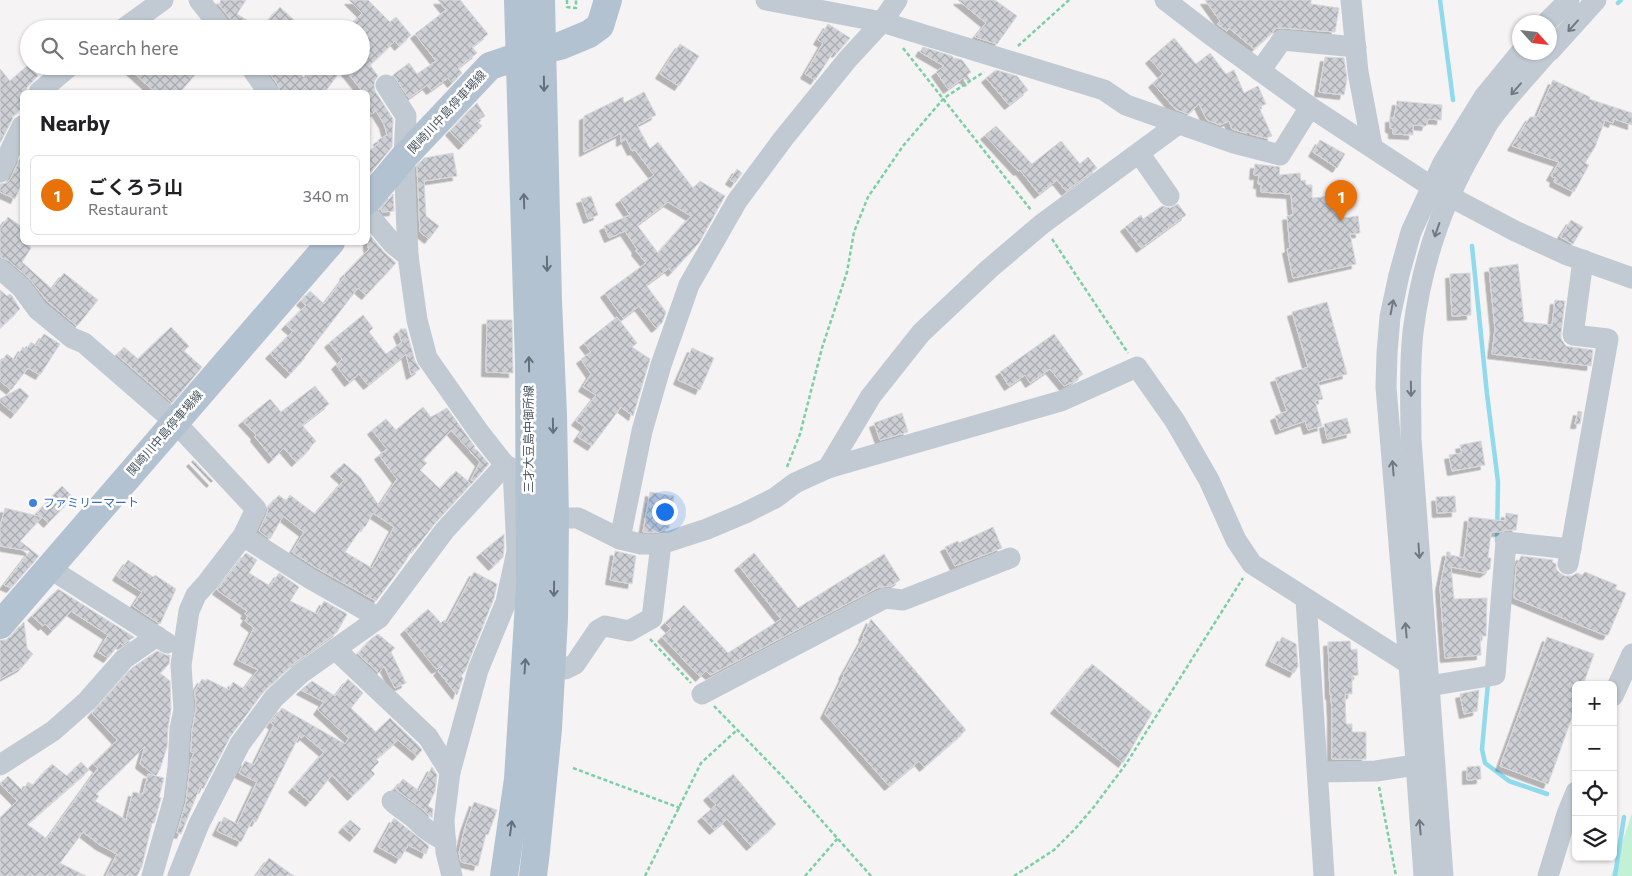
<!DOCTYPE html>
<html lang="en">
<head>
<meta charset="utf-8">
<style>
	body { margin:0; font-family:Commissioner,"Noto Sans JP",sans-serif; background:#f2f2f2; color:#202124 }
	.controls { position:absolute; right:15px; bottom:15px; display:grid; overflow:hidden; border-radius:8px; box-shadow:0 1px 4px #0004 }
	.controls button { width:45px; height:45px; display:grid; place-items:center; padding:0; border:0; border-bottom:1px solid #e0e0e0; background:#fff; color:#202124; font:25px sans-serif }
	.compass { position:absolute; left:1512px; top:15px; width:45px; height:45px; border-radius:50%; background:#fff; box-shadow:0 1px 4px #0004; rotate:117deg }
	.you { position:absolute; left:664px; top:511px; width:18px; height:18px; margin:-12px; border:4px solid #fff; border-radius:50%; background:#1a73e8; box-shadow:0 0 0 8px #1a73e833 }
	.badge { display:grid; place-items:center; width:32px; height:32px; border-radius:50%; background:#1a73e8; color:#fff; font-size:16px; font-weight:700 }
	.pin { position:absolute; translate:-50% -41px; filter:drop-shadow(0 1px 2px #0008) }
	.pin::after { content:''; position:absolute; top:26px; width:18px; height:15px; background:inherit; clip-path:polygon(0 0,100% 0,50% 100%) }
	.list { margin:0; padding:0; list-style:none }
	h2 { display:flex; justify-content:space-between; align-items:center; height:65px; margin:0; padding:0 20px; font-size:21px }
	h2 small { font-size:16px; font-weight:400; color:#757577 }
	.list li { display:grid; grid-template-columns:32px 1fr auto; gap:15px; align-items:center; box-sizing:border-box; height:80px; margin:0 10px 10px; padding:0 10px; border:1px solid #e0e0e0; border-radius:8px }
	.list b { display:block; font-size:19px; white-space:nowrap }
	.list p { margin:0; font-size:16px; white-space:nowrap; color:#757577 }
	.list em { font-size:16px; font-style:normal; color:#757577 }
	.icon { flex:none; width:28px; height:28px; fill:none; stroke:currentColor; stroke-width:2; stroke-linecap:round; stroke-linejoin:round }
	.map { position:relative; flex:none; width:1632px; height:876px; overflow:hidden }
	.search { position:absolute; background:#fff; box-shadow:0 1px 4px #0004; left:20px; top:20px; width:350px; height:55px; display:flex; align-items:center; gap:12px; box-sizing:border-box; padding:0 18px; border-radius:28px; color:#757577; font-size:19px }
	.panel { position:absolute; background:#fff; box-shadow:0 1px 4px #0004; left:20px; top:90px; width:350px; height:155px; border-radius:8px }
	.map>svg:first-child { display:block }
	.green { fill:#c3f1d5 }
	.lines { fill:none; stroke-linecap:round; stroke-linejoin:round }
	.stream { stroke:#90daee; stroke-width:4.5 }
	.building { fill:url(#building-cross-hatch); stroke:#d7d9de; fill-rule:evenodd; filter:url(#shadow) }
	.path { stroke:#7ad0a6; stroke-width:2.5; stroke-dasharray:4 2.5; stroke-linecap:butt }
	.minor { stroke:#c1cad2; stroke-width:21 }
	.major { stroke:#b3c2d1; stroke-width:28 }
	.oneway { stroke:#6e7983 }
	.oneway2 { stroke:#64717d }
	.shop-dot { fill:#3f7fe0; stroke:#fff; stroke-width:2 }
	.labels { text-anchor:middle; stroke-width:5; stroke-linejoin:round; paint-order:stroke }
	.street-label { font-size:12px; fill:#4a5661; stroke:#fff }
	.shop-label { font-size:12px; fill:#366cbe; stroke:#fff; text-anchor:start }
</style>
</head>
<body>
<div class="map">
<svg width="1632" height="876" viewBox="0 0 1632 876">
	<defs>
		<pattern id="building-cross-hatch" width="8" height="8" patternUnits="userSpaceOnUse" patternTransform="scale(1.25)"><rect width="8" height="8" fill="#cdcfd5"/><path d="M0 0l8 8M0 8l8-8" fill="none" stroke="#a8abb0"/></pattern>
		<filter id="shadow"><feDropShadow dx="-4.5" dy="4.5" stdDeviation="0" flood-color="#0004"/></filter>
	</defs>
	<rect width="100%" height="100%" fill="#f5f3f3"/>
	<polygon class="green" points="1632,813 1632,876 1611,876"/>
	<g class="lines">
		<g class="stream">
			<polyline points="1440,0 1453,100"/>
			<polyline points="1618,3 1621,0"/>
			<polyline points="1472,246 1487,394 1498,482 1497,541"/>
			<polyline points="1488,683 1482,749 1485,763 1509,781 1547,794"/>
			<polyline points="1615,876 1624,817"/>
		</g>
	</g>
	<g class="building">
		<polygon points="221,0 246,0 237,14 261,29 234,29 232,21 219,5"/>
		<polygon points="349,0 368,0 390,22 396,17 411,35 399,46 395,41 370,65 378,76 375,80 374,85 375,91 393,119 392,147 373,170 368,174 368,152 379,143 378,140 387,135 384,124 376,111 368,116 368,92 363,92 346,71 352,66 361,66 361,29 348,29 362,13"/>
		<polygon points="438,0 460,0 488,34 472,47 477,53 458,68 462,73 452,83 448,78 431,90 427,85 409,98 393,75 409,63 417,74 436,61 415,34 446,10"/>
		<polygon points="958,0 995,0 1017,16 997,44 975,37 986,23"/>
		<polygon points="1205,0 1311,0 1311,4 1339,8 1335,32 1283,28 1277,28 1254,49 1229,28 1227,31 1217,24 1220,21"/>
		<polygon points="280,7 295,21 287,29 261,29"/>
		<polygon points="828,24 850,38 837,53 834,51 815,80 805,74 823,43 818,40"/>
		<polygon points="1174,38 1196,64 1210,53 1226,74 1234,70 1244,93 1258,86 1266,104 1259,107 1272,136 1266,138 1250,134 1249,132 1246,133 1238,131 1232,129 1229,121 1220,125 1207,120 1199,104 1188,114 1175,109 1153,83 1163,74 1150,59"/>
		<polygon points="680,44 699,56 679,86 660,74"/>
		<polygon points="923,47 952,56 954,59 955,58 962,60 971,72 967,75 971,81 970,82 963,78 948,89 936,72 944,66 920,52"/>
		<polygon points="1325,57 1344,58 1347,79 1344,95 1319,92"/>
		<polygon points="28,65 38,76 27,87 27,92 22,92 22,108 12,117 13,118 0,143 0,69 10,81"/>
		<polygon points="126,66 194,66 190,71 195,75 180,92 155,92"/>
		<polygon points="272,66 292,66 305,79 314,66 324,66 337,76 325,92 280,92 278,85 268,71"/>
		<polygon points="996,70 1017,76 1028,90 1009,105 986,78"/>
		<polygon points="1553,80 1590,97 1589,99 1632,113 1632,125 1614,119 1613,123 1605,120 1595,147 1585,163 1589,165 1574,192 1554,182 1555,178 1551,176 1559,162 1512,146 1530,117 1537,117"/>
		<path d="M644,92l12,23 -19,10 13,24 8,-7 35,46 7,-7 25,15 -26,47 -27,29 -3,-4 -23,17 20,27 -4,11 -6,5 -17,-22 -16,12 -18,-25 41,-30 -10,-12 1,-2 -12,-18 -16,7 -5,-12 26,-11 -10,-15 34,-25 -19,-25 -3,1 -6,-12 -5,3v-9l-37,19v-36l39,-19 1,6zM668,202l23,14 -33,37 -21,-28z"/>
		<polygon points="1397,101 1442,105 1441,120 1428,119 1426,126 1413,125 1413,135 1393,134 1393,129 1390,128 1390,118 1394,118"/>
		<polygon points="477,103 485,116 477,121 482,126 463,145 450,131"/>
		<polygon points="996,126 1032,164 1061,141 1080,164 1088,157 1097,168 1066,191 1057,180 1039,194 1020,170 1018,171 985,135"/>
		<polygon points="1320,140 1345,154 1337,168 1313,152"/>
		<polygon points="453,153 457,176 424,181 426,216 439,226 429,239 420,232 417,166 424,158"/>
		<polygon points="22,154 22,182 15,199 0,192 0,184 7,183 11,178"/>
		<polygon points="1255,164 1280,167 1279,175 1300,173 1301,181 1305,180 1306,185 1312,185 1312,198 1341,195 1344,218 1358,216 1360,233 1350,234 1356,264 1293,278 1287,249 1290,248 1287,216 1293,215 1291,194 1261,192 1261,184 1258,184 1259,175 1254,175"/>
		<polygon points="737,169 742,173 735,183 730,180"/>
		<polygon points="393,194 394,211 382,212 381,209"/>
		<polygon points="591,196 598,215 588,219 581,199"/>
		<polygon points="1178,204 1186,215 1141,248 1125,227 1141,215 1143,219 1162,206 1170,208"/>
		<polygon points="8,217 22,227 22,242 27,242 31,248 22,262 52,289 64,273 98,300 77,326 47,301 29,278 8,260 0,257 0,229"/>
		<polygon points="1571,220 1583,227 1573,244 1560,237"/>
		<polygon points="368,233 384,252 396,263 366,295 358,288 304,358 305,358 290,374 270,354 293,331 286,325 306,305 301,301 310,291 324,304 345,276 344,275 369,249 368,247"/>
		<polygon points="1518,264 1524,322 1552,325 1555,300 1565,301 1561,333 1561,339 1566,346 1571,347 1593,350 1591,366 1492,354 1495,329 1489,268"/>
		<polygon points="1470,273 1471,315 1452,316 1450,274"/>
		<polygon points="0,290 7,296 10,294 12,296 20,309 0,328"/>
		<polygon points="1327,302 1347,374 1318,382 1323,399 1315,401 1322,426 1308,430 1305,421 1280,430 1275,416 1287,411 1275,378 1308,367 1292,312"/>
		<polygon points="363,315 373,328 369,332 386,354 402,342 398,332 400,331 400,329 406,329 415,361 420,369 411,375 406,354 368,385 359,374 349,382 336,365 342,359 329,343"/>
		<polygon points="617,317 637,343 632,347 650,359 633,416 621,407 592,446 578,437 585,427 576,421 596,395 583,387 591,374 581,359 591,352 584,343"/>
		<polygon points="487,320 512,320 513,373 486,372"/>
		<polygon points="171,327 189,346 184,351 202,367 172,403 117,355 124,347 138,359"/>
		<polygon points="44,334 60,344 40,375 28,368 11,390 0,381 0,363 7,354 15,360 23,347 26,350 31,342 36,346"/>
		<polygon points="1054,334 1083,374 1073,382 1064,386 1050,369 1030,383 1025,375 1009,386 1000,372"/>
		<polygon points="692,348 714,358 700,390 678,380"/>
		<polygon points="315,386 329,404 302,425 316,441 310,447 310,449 296,462 284,448 273,459 255,437 256,435 243,421 270,399 281,412"/>
		<polygon points="20,388 29,396 15,414 0,402 0,399"/>
		<path d="M423,407l8,10 16,-9 28,39 -2,1 4,2 12,14 -15,17 -3,-1 9,-18 -29,-32 -28,30 4,3 -7,7 20,19 16,-18 15,13 -35,38 -21,27 -2,-1 -8,14 -29,39 -61,-34 -23,-15 12,-20 -21,-16 -13,23 -11,-8 8,-17 1,-7 11,-12 7,6 4,-6 25,19 29,-34 -9,-8 9,-9 16,14 19,29 18,-27 -18,-24 8,-6 -15,-19 14,-11 10,11zM373,513l21,14 -22,41 -27,-16 18,-26 2,1z"/>
		<polygon points="1578,411 1582,412 1580,424 1575,424"/>
		<polygon points="902,413 908,432 880,440 874,423"/>
		<polygon points="1347,418 1351,433 1327,439 1324,424"/>
		<polygon points="1481,441 1485,465 1452,471 1449,455 1462,453 1460,445"/>
		<polygon points="193,460 213,481 211,483 191,462"/>
		<polygon points="62,486 73,497 48,523 42,517 20,541 39,556 11,588 4,585 30,551 0,546 0,527 5,508 42,517 37,513"/>
		<polygon points="650,492 674,496 669,528 659,532 643,532"/>
		<polygon points="1455,496 1456,512 1437,513 1436,497"/>
		<polygon points="1506,513 1518,515 1516,530 1507,530 1499,532 1491,532 1488,558 1491,558 1490,569 1484,573 1478,572 1451,567 1454,599 1487,598 1486,636 1480,636 1481,655 1445,658 1440,587 1447,552 1450,552 1450,555 1464,558 1469,517 1505,521"/>
		<polygon points="993,527 1002,548 955,566 945,547 958,541 959,543"/>
		<polygon points="504,534 504,549 503,557 493,566 481,553"/>
		<polygon points="615,551 636,556 632,584 610,580"/>
		<polygon points="246,553 257,560 249,573 270,586 279,573 299,587 290,601 317,614 324,601 347,614 337,632 293,664 264,691 230,737 203,789 200,787 181,834 177,833 186,802 191,760 194,753 191,752 192,731 196,709 195,691 202,679 206,681 207,679 229,690 233,682 244,689 258,670 238,660 254,628 245,621 248,616 245,614 247,611 217,590"/>
		<polygon points="754,553 798,608 884,554 900,580 891,586 879,587 710,675 706,671 700,677 662,637 671,629 665,623 684,605 728,653 781,619 739,566"/>
		<polygon points="1521,556 1553,560 1552,562 1556,564 1556,569 1560,573 1565,576 1572,576 1577,573 1582,575 1585,572 1617,585 1615,589 1626,593 1608,635 1604,635 1514,598 1516,567"/>
		<polygon points="128,560 153,577 155,575 176,589 160,624 133,606 142,592 117,576"/>
		<polygon points="474,572 497,584 494,598 465,671 461,676 463,678 457,695 438,671 443,666 436,669 405,630 428,609 441,623 444,620 447,623"/>
		<polygon points="58,589 134,637 122,645 120,643 108,658 98,652 108,635 71,611 52,631 45,624 43,626 32,616"/>
		<polygon points="871,619 966,730 924,767 919,761 889,786 825,714 844,676 843,675 864,637 863,636"/>
		<polygon points="24,622 27,648 33,654 22,667 0,679 0,640 6,640 11,636"/>
		<polygon points="378,634 395,648 391,652 406,683 395,688 384,666 379,673 358,654 371,639"/>
		<polygon points="1282,637 1296,644 1298,666 1294,673 1270,661"/>
		<polygon points="1547,637 1594,654 1583,685 1576,685 1576,706 1548,784 1500,766"/>
		<polygon points="1350,641 1351,650 1357,649 1358,675 1352,676 1352,694 1345,694 1346,724 1352,724 1352,732 1366,732 1366,759 1332,759 1332,714 1331,695 1330,695 1328,642"/>
		<polygon points="157,651 166,655 170,655 169,664 160,673 170,681 171,709 168,728 167,747 160,769 156,776 140,764 145,746 96,794 99,796 95,801 126,820 133,792 143,794 148,774 164,778 159,797 161,798 154,823 152,823 142,866 137,876 106,876 117,854 100,845 83,832 60,863 86,876 0,876 0,818 17,801 0,784 8,776 23,791 28,782 33,785 52,764 67,776 81,762 89,770 27,824 47,839 98,768 93,764 117,740 92,713 132,668"/>
		<polygon points="1092,664 1152,713 1123,763 1055,709"/>
		<polygon points="348,679 363,693 351,708 376,732 390,718 418,745 422,750 417,756 398,740 376,759 379,762 371,770 375,774 352,796 332,775 310,802 293,788 324,752 304,735 302,738 299,736 256,822 252,820 241,842 217,831 224,817 237,824 257,782 239,773 245,761 254,765 274,725 271,723 282,708 345,744 349,738 318,710 324,702 301,690 312,681 335,696"/>
		<polygon points="1479,690 1477,711 1464,714 1460,694"/>
		<polygon points="1480,766 1481,779 1467,780 1467,767"/>
		<polygon points="432,767 437,775 435,791 428,806 433,809 432,818 420,807 395,789 403,779 419,791"/>
		<polygon points="733,774 776,824 751,846 727,819 714,830 702,817 716,805 708,796"/>
		<polygon points="474,802 497,810 488,835 486,834 478,866 461,862 459,853 465,827"/>
		<polygon points="394,818 429,846 426,854 408,845 400,859 378,847"/>
		<polygon points="350,820 361,829 354,837 343,828"/>
		<polygon points="269,858 294,876 256,876"/>
	</g>
	<g class="lines">
		<g class="path">
			<polyline points="567,0 567,7 576,8 576,0"/>
			<polyline points="1018,46 1069,0"/>
			<polyline points="903,48 1031,210"/>
			<polyline points="1052,239 1128,353"/>
			<polyline points="787,467 800,434 822,348 847,272 854,232 868,197 903,146 944,98 984,72"/>
			<polyline points="650,639 691,683"/>
			<polyline points="714,706 782,776 871,876"/>
			<polyline points="573,768 680,808"/>
			<polyline points="1379,787 1396,876"/>
			<polyline points="645,876 701,763 737,730"/>
			<polyline points="805,876 838,838"/>
			<polyline points="1014,876 1054,850 1074,830 1093,808 1126,764 1243,578"/>
		</g>
		<g class="minor">
			<polyline points="199,0 222,29"/>
			<polyline points="766,0 882,22 1104,90 1126,105 1234,143 1280,155 1310,107"/>
			<polyline points="1165,0 1208,33 1310,107 1432,187 1515,231 1565,254 1632,278"/>
			<polyline points="1351,0 1358,72 1372,146"/>
			<polyline points="1547,22 1569,0"/>
			<polyline points="123,29 163,0"/>
			<polyline points="1550,51 1596,0"/>
			<polyline points="250,66 268,92"/>
			<polyline points="1260,71 1282,40 1356,47"/>
			<polyline points="386,85 406,116 404,157 408,256"/>
			<polyline points="39,92 70,66"/>
			<polyline points="1139,153 1169,196"/>
			<polyline points="0,172 22,126"/>
			<polyline points="368,214 393,244 408,256 417,320 427,358 479,432 505,465 513,469 518,469"/>
			<polyline points="0,269 21,287 38,310 72,338 84,343 175,422 256,509 243,536 207,583 196,595 189,611 181,665 184,710 180,729 178,767 174,799 152,876"/>
			<polyline points="828,468 871,396 921,333 989,269 1042,224 1178,124"/>
			<polyline points="555,518 578,518 620,539 641,544 661,544 707,529 745,513 775,498 795,483 828,468 1061,401 1137,367 1175,421 1209,480 1236,540 1252,564 1409,664"/>
			<polyline points="243,536 309,578 379,618"/>
			<polyline points="620,539 642,431 661,365 689,285 737,201 783,139 847,60 882,22 897,0"/>
			<polyline points="1568,564 1608,339 1573,335 1583,260"/>
			<polyline points="49,568 167,643"/>
			<polyline points="1306,599 1324,876"/>
			<polyline points="335,649 428,737 450,772"/>
			<polyline points="551,668 565,669 575,664 598,630 605,626 629,631 652,618 661,544"/>
			<polyline points="1429,686 1495,675 1506,542 1571,549"/>
			<polyline points="702,694 885,598 903,600 1010,558"/>
			<polyline points="1613,696 1632,654"/>
			<polyline points="0,765 53,731 87,701 124,659 157,636"/>
			<polyline points="1318,772 1376,771 1415,765"/>
			<path d="M392,801c8,8 19,13 26,21 9,9 16,13 28,19"/>
			<polyline points="178,876 199,824 240,744 274,698 300,674 379,618 445,530 505,465"/>
			<polyline points="452,876 446,852 444,820 450,772 478,670 506,602 517,551 513,469"/>
			<polyline points="1424,876 1409,664 1386,387 1387,353 1390,317 1399,275 1411,232 1443,163 1484,97 1521,52"/>
			<path d="M1443,876l-32,-437c0,-36 -2,-72 2,-107 8,-65 29,-130 63,-187 5,-8 9,-18 15,-26 17,-23 38,-45 57,-67"/>
			<polyline points="1548,876 1567,814 1576,792"/>
		</g>
		<g class="major">
			<polyline points="368,200 404,157 490,66 520,56 560,46 589,34 600,26 608,0"/>
			<polyline points="0,625 331,242"/>
			<polyline points="504,876 518,779 530,587 529,363 518,0"/>
			<polyline points="533,876 536,851 548,729 554,618 555,518 553,415 548,301 541,0"/>
		</g>
	</g>
	<defs><path id="oneway-shaft" d="M-6 0H5M1.5-3L5.5 0L1.5 3" fill="none" stroke-width="1.6" stroke-linecap="round" stroke-linejoin="round" transform="scale(1.25)"/></defs>
	<g class="oneway">
		<use href="#oneway-shaft" transform="translate(1573 26) rotate(132)"/>
		<use href="#oneway-shaft" transform="translate(1516 89) rotate(131)"/>
		<use href="#oneway-shaft" transform="translate(1437 230) rotate(109)"/>
		<use href="#oneway-shaft" transform="translate(1392 307) rotate(-79)"/>
		<use href="#oneway-shaft" transform="translate(1411 389) rotate(89)"/>
		<use href="#oneway-shaft" transform="translate(1393 468) rotate(-95)"/>
		<use href="#oneway-shaft" transform="translate(1419 551) rotate(86)"/>
		<use href="#oneway-shaft" transform="translate(1406 630) rotate(-95)"/>
		<use href="#oneway-shaft" transform="translate(1420 827) rotate(-95)"/>
	</g>
	<g class="oneway2">
		<use href="#oneway-shaft" transform="translate(544 84) rotate(89)"/>
		<use href="#oneway-shaft" transform="translate(524 201) rotate(-92)"/>
		<use href="#oneway-shaft" transform="translate(547 264) rotate(89)"/>
		<use href="#oneway-shaft" transform="translate(529 364) rotate(-91)"/>
		<use href="#oneway-shaft" transform="translate(553 426) rotate(89)"/>
		<use href="#oneway-shaft" transform="translate(554 589) rotate(91)"/>
		<use href="#oneway-shaft" transform="translate(525 666) rotate(-86)"/>
		<use href="#oneway-shaft" transform="translate(511 828) rotate(-82)"/>
	</g>
	<circle class="shop-dot" cx="33" cy="503" r="5"/>
	<g class="labels">
		<g class="street-label">
			<text transform="translate(447 112) rotate(-47)" y="4">関崎川中島停車場線</text>
			<text transform="translate(165 433) rotate(-49)" y="4">関崎川中島停車場線</text>
			<text transform="translate(529 439) rotate(-90)" y="4">三才大豆島中御所線</text>
		</g>
		<g class="shop-label">
			<text x="43" y="507">ファミリーマート</text>
		</g>
	</g>
</svg>
<div class="controls">
<button>+</button>
<button>−</button>
<button><svg class="icon" aria-label="locate" viewBox="0 0 24 24"><circle cx="12" cy="12" r="6"/><path d="M12 2v4M12 18v4M2 12h4M18 12h4"/></svg></button>
<button><svg class="icon" aria-label="layers" viewBox="0 0 24 24"><path d="M12 4l9 5-9 5-9-5zM3 14l9 5 9-5"/></svg></button>
</div>
<svg class="compass" viewBox="-18 -18 36 36"><path d="M0-13l5 13h-10z" fill="#e53935"/><path d="M0 13l5-13h-10z" fill="#757577"/></svg>
<div class="you"></div>
<div class="pin badge" style="left:1341px;top:221px;background:#e8710a">1</div>
<div class="search"><svg class="icon" aria-label="search" viewBox="0 0 24 24"><circle cx="10" cy="10" r="6"/><path d="M15 15l6 6"/></svg>Search here</div>
<section class="panel">
<h2>Nearby<small></small></h2>
<ul class="list">
<li><span class="badge" style="background:#e8710a">1</span><div><b>ごくろう山</b><p>Restaurant</p></div><em>340 m</em></li>
</ul>
</section>
</div>
</body>
</html>
